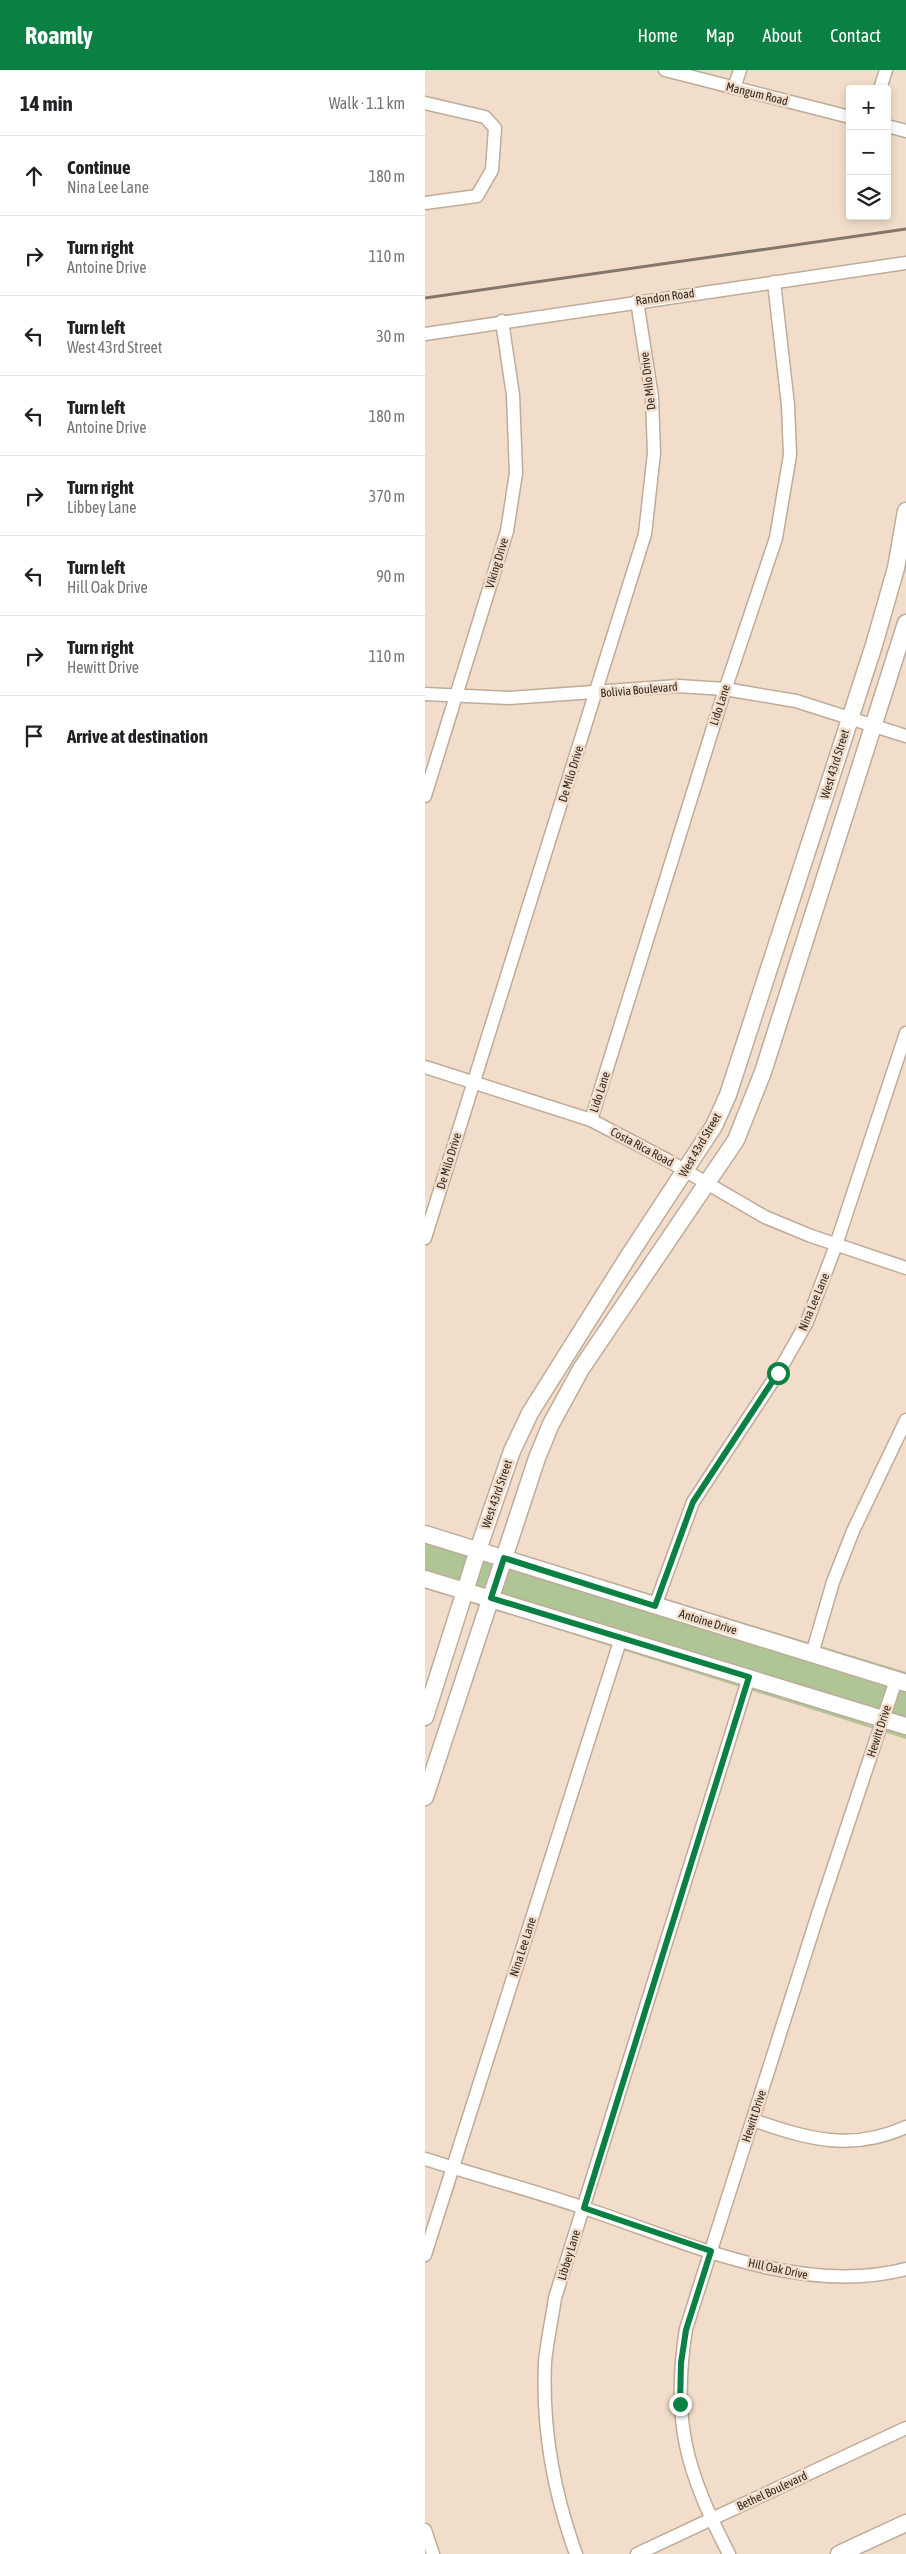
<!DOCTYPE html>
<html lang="en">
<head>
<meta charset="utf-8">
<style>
	body { margin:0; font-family:"Asap Condensed",sans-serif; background:#f2f2f2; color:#202124 }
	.controls { position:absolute; right:15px; top:15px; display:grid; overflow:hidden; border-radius:5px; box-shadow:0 2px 8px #0003 }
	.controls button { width:45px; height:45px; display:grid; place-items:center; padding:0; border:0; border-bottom:1px solid #e0e0e0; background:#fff; color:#202124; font:25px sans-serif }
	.stop { position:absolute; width:15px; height:15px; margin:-11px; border:4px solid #0b8043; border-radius:50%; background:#fff }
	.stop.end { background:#0b8043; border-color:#fff; box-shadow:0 1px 5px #0008 }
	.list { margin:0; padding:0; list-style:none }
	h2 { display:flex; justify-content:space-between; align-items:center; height:65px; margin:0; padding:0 20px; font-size:21px }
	h2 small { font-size:16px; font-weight:400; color:#757577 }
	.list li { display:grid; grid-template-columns:32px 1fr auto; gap:15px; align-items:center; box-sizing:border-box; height:80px; padding:0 20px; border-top:1px solid #e0e0e0 }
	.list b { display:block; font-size:19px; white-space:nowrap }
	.list p { margin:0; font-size:16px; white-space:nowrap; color:#757577 }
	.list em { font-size:16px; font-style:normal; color:#757577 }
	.icon { flex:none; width:28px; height:28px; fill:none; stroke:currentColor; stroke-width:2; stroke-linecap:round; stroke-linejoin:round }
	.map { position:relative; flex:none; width:481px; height:2484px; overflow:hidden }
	header { display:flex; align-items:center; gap:30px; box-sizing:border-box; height:70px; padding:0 25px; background:#0b8043; color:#fff }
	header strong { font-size:24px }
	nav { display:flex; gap:28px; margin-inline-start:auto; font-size:18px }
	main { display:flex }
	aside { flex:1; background:#fff }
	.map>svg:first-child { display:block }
	.green { fill:#b0c596 }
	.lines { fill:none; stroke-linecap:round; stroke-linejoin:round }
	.minor-casing { stroke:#bfab99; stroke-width:15 }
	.major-casing { stroke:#bfab99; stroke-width:19 }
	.minor { stroke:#fff; stroke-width:12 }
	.major { stroke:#fff; stroke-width:16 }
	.rail { stroke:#83766a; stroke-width:3 }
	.route { stroke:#0b8043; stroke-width:6 }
	.labels { text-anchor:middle; stroke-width:5; stroke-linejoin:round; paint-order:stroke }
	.street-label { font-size:12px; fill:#322a23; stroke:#f2ddca }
</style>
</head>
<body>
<header>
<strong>Roamly</strong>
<nav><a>Home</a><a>Map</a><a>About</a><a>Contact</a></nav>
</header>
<main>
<aside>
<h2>14 min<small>Walk · 1.1 km</small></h2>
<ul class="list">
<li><svg class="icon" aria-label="ahead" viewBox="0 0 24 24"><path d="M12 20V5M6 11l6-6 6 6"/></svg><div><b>Continue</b><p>Nina Lee Lane</p></div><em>180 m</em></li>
<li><svg class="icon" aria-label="right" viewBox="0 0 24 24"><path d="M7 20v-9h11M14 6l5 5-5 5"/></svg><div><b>Turn right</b><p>Antoine Drive</p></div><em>110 m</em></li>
<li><svg class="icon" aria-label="left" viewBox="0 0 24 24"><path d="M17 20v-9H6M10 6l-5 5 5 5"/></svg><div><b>Turn left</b><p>West 43rd Street</p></div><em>30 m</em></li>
<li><svg class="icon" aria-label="left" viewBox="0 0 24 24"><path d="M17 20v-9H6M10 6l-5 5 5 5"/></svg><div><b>Turn left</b><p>Antoine Drive</p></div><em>180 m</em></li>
<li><svg class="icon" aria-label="right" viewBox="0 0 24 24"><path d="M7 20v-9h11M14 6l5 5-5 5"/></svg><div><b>Turn right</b><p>Libbey Lane</p></div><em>370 m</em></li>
<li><svg class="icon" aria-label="left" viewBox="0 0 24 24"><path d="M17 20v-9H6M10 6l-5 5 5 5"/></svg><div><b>Turn left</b><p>Hill Oak Drive</p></div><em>90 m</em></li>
<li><svg class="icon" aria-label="right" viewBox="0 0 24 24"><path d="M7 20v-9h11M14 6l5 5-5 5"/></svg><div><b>Turn right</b><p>Hewitt Drive</p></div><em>110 m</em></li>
<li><svg class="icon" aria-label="arrive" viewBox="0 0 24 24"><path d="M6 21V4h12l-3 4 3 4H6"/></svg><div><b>Arrive at destination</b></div></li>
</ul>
</aside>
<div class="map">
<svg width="481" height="2484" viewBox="0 0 481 2484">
	<rect width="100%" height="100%" fill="#f2ddca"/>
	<polygon class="green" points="0,1456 481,1602 481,1669 0,1518"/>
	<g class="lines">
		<defs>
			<g id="minor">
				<polyline points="240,0 425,47"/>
				<polyline points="309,18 315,0"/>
				<polyline points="455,19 461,0"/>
				<polyline points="0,33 60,47 70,58 67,100 52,126 0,133"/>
				<polyline points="462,56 481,61"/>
				<polyline points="0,264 481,193"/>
				<polyline points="0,624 84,628 253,616 300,619 371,631 481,666"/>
				<polyline points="0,726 82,461 91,403 88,325 77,251"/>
				<polyline points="0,997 166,1050 242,1090 340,1147 386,1166 481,1198"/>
				<polyline points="166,1050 296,632 351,468 365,385 363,335 349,212"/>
				<polyline points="0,1168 220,464 229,383 227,327 212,231"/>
				<polyline points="230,1536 268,1432 353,1303 382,1252 411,1175 481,963"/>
				<polyline points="387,1584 408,1512 428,1461 481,1350"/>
				<path d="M328,2050c55,19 98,32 153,7"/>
				<path d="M0,2089c53,17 107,31 159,49 100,33 215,89 322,61"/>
				<polyline points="0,2185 196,1568"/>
				<polyline points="0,2460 8,2484"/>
				<path d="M151,2484c-23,-63 -34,-125 -31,-192 2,-21 7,-43 10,-64l194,-621"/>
				<polyline points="212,2484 481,2358"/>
				<path d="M304,2484c-42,-82 -58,-131 -43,-225l133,-418 77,-231"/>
			</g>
			<g id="major">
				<polyline points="0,1464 481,1613"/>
				<polyline points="0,1509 481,1656"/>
				<polyline points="0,1647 53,1480 87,1381 105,1343 203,1187 289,1056 303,1025 449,575 471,498 481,441"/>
				<polyline points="0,1727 112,1388 126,1354 156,1299 311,1070 338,1002 481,553"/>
				<polyline points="414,2484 481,2453"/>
			</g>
		</defs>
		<use href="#minor" class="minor-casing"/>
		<use href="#major" class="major-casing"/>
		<use href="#minor" class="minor"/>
		<use href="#major" class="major"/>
		<polyline class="rail" points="0,228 481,159"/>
	</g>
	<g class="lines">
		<polyline class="route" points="255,2334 256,2293 261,2260 286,2181 159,2138 324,1607 66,1528 79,1488 230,1536 268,1432 353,1303"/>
	</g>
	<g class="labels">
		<g class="street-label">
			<text transform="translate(332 24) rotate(14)" y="4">Mangum Road</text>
			<text transform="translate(240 227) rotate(-8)" y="4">Randon Road</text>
			<text transform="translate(223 311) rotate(-97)" y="4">De Milo Drive</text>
			<text transform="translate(72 493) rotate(-73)" y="4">Viking Drive</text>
			<text transform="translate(214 620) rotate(-5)" y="4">Bolivia Boulevard</text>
			<text transform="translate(295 635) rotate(-72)" y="4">Lido Lane</text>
			<text transform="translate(410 694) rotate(-73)" y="4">West 43rd Street</text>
			<text transform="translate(146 704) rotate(-73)" y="4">De Milo Drive</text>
			<text transform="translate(175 1022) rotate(-72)" y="4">Lido Lane</text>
			<text transform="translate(275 1075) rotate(-60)" y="4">West 43rd Street</text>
			<text transform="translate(217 1077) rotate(28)" y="4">Costa Rica Road</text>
			<text transform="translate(24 1091) rotate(-73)" y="4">De Milo Drive</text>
			<text transform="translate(389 1232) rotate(-67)" y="4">Nina Lee Lane</text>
			<text transform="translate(72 1424) rotate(-71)" y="4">West 43rd Street</text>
			<text transform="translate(283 1552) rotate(17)" y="4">Antoine Drive</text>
			<text transform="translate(454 1661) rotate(-72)" y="4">Hewitt Drive</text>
			<text transform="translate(98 1877) rotate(-72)" y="4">Nina Lee Lane</text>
			<text transform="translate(329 2046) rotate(-72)" y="4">Hewitt Drive</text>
			<text transform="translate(144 2185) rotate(-73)" y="4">Libbey Lane</text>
			<text transform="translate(353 2199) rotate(12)" y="4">Hill Oak Drive</text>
			<text transform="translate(347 2421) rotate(-25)" y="4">Bethel Boulevard</text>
		</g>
	</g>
</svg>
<div class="controls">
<button>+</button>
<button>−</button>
<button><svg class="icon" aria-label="layers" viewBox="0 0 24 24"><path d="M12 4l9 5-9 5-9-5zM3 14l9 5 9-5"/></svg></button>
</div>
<div class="stop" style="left:353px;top:1303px"></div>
<div class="stop end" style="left:255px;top:2334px"></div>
</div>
</main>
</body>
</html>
